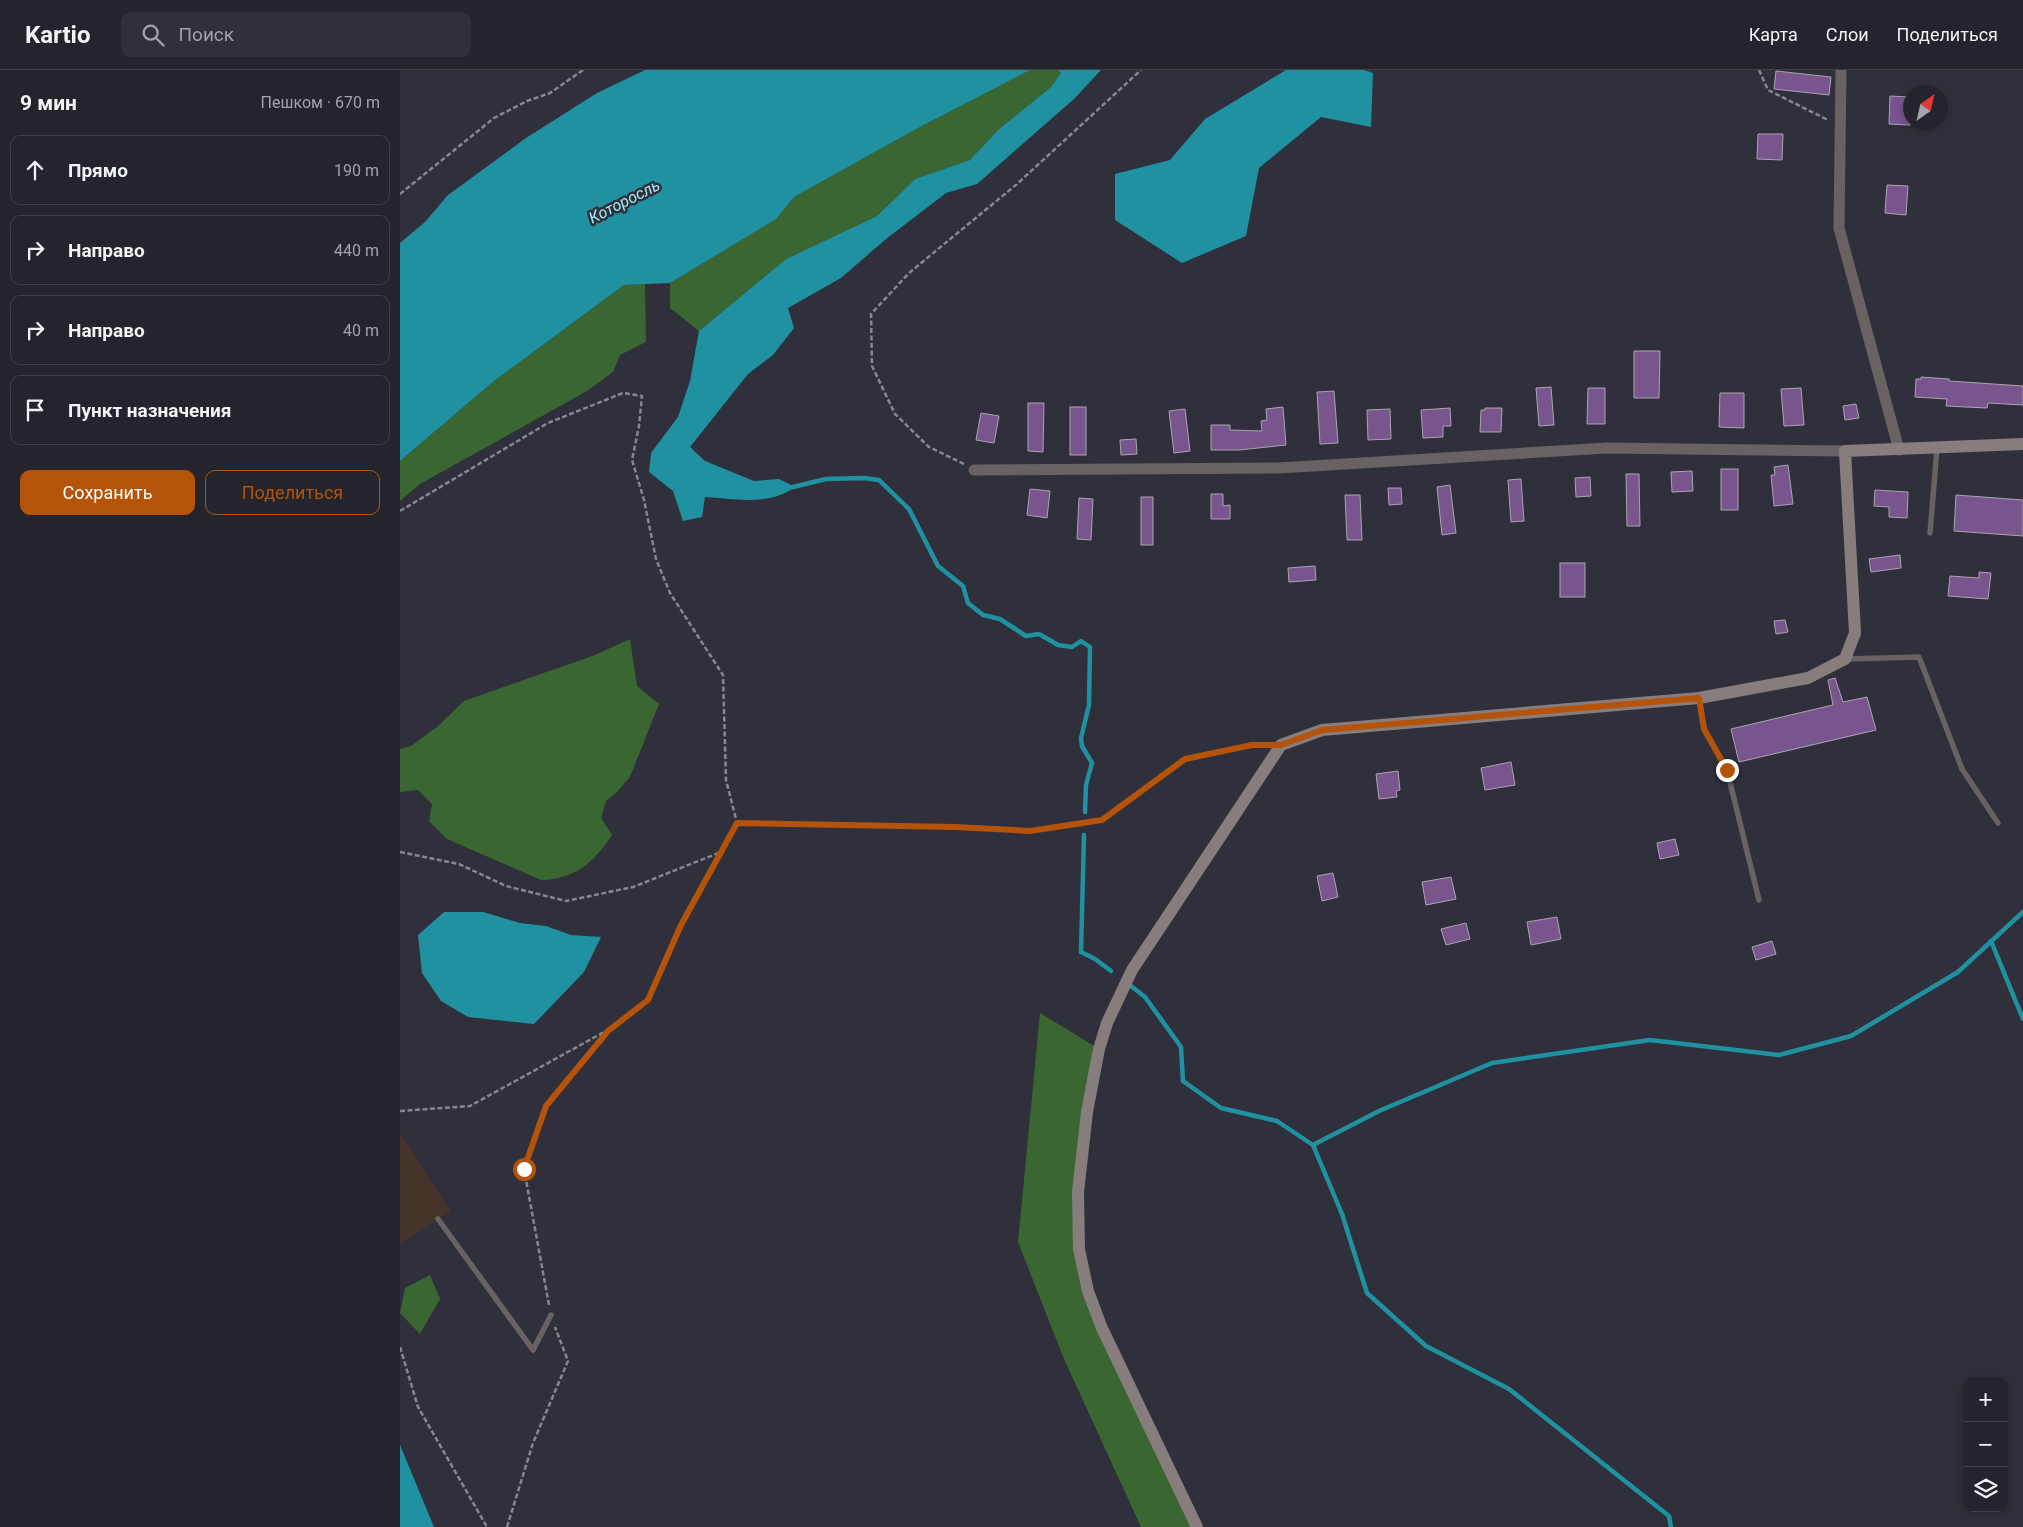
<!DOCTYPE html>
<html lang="ru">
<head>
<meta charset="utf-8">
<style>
	body { margin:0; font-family:Roboto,sans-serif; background:#2f3038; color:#f1f3f6 }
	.controls { position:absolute; right:15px; bottom:15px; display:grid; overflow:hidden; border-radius:10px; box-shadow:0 2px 8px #0003 }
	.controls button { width:45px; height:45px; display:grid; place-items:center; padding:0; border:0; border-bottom:1px solid #404148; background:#23242c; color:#f1f3f6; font:25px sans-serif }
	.compass { position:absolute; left:1503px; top:15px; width:45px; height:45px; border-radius:50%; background:#23242c; box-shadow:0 2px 8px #0003; rotate:34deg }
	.stop { position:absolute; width:15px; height:15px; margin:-11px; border:4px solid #b45309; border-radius:50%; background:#fff }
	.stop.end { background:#b45309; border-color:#fff; box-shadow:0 1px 5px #0008 }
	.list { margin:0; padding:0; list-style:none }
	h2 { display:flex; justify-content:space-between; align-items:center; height:65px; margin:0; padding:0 20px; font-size:21px }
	h2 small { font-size:16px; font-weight:400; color:#a3a4a9 }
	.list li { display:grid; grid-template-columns:32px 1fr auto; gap:15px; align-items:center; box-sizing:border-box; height:70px; margin:0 10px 10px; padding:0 10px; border:1px solid #404148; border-radius:10px }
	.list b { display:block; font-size:19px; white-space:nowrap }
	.list em { font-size:16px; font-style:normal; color:#a3a4a9 }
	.actions { display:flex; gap:10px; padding:15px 20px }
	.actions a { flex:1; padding:11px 0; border:1px solid #b45309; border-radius:10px; text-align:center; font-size:18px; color:#b45309 }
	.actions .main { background:#b45309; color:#fff }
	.icon { flex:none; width:28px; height:28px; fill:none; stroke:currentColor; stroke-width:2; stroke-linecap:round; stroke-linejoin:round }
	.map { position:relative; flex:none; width:1623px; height:1457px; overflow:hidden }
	header { display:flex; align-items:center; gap:30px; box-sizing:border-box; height:70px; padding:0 25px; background:#23242c; border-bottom:1px solid #404148 }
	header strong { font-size:24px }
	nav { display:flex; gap:28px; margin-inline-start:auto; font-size:18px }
	.search { width:350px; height:45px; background:#2f3038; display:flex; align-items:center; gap:12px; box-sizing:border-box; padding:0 18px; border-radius:10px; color:#a3a4a9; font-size:19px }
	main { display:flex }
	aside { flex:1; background:#23242c }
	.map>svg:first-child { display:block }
	.industrial { fill:#46342b }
	.green { fill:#3a6731 }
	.water { fill:#2091a1 }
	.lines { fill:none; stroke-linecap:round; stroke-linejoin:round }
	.stream { stroke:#2091a1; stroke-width:4.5 }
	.building { fill:#79558e; stroke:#aba4b0 }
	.path { stroke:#868790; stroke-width:2.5; stroke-dasharray:5 2.5; stroke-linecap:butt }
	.lane { stroke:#696262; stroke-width:5.5 }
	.street { stroke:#696262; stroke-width:11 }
	.secondary { stroke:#887d7d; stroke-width:12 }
	.route { stroke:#b45309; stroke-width:6 }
	.labels { text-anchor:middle; stroke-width:5; stroke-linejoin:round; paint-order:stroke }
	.water-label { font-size:16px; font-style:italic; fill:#a2edfa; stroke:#2f303b }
</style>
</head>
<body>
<header>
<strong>Kartio</strong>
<div class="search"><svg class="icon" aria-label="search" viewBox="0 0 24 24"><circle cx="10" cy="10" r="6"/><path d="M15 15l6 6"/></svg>Поиск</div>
<nav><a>Карта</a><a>Слои</a><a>Поделиться</a></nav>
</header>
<main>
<aside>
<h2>9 мин<small>Пешком · 670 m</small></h2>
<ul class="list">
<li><svg class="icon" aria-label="ahead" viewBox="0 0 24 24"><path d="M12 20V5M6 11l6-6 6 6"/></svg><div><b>Прямо</b></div><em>190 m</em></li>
<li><svg class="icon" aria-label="right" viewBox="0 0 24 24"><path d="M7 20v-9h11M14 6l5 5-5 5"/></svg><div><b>Направо</b></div><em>440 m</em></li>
<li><svg class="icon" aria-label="right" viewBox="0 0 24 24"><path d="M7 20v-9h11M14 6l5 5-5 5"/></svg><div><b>Направо</b></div><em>40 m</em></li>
<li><svg class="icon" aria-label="arrive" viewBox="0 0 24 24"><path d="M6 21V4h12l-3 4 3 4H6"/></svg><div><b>Пункт назначения</b></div></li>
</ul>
<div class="actions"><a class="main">Сохранить</a><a>Поделиться</a></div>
</aside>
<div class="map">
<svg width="1623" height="1457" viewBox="0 0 1623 1457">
	<rect width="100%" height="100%" fill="#2f303b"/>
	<polygon class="industrial" points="0,1063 51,1141 0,1174"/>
	<g class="green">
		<polygon points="629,0 658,0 661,3 651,17 599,59 570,90 515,109 477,146 386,189 299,261 270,238 270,213 375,149 394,127 518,58"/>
		<polygon points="245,214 246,272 220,285 213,302 187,321 20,414 0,431 0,391 94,311 224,215"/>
		<path d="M230,569l7,47 22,18 -29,73 -14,16 -10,8 -5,17 11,17c-18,27 -36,44 -71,45l-94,-41 -18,-18 3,-17 -14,-14 -18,2v-43l11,-3 26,-19 27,-26 131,-46z"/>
		<polygon points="640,943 699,979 678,1122 688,1221 797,1457 741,1457 664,1289 618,1172"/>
		<polygon points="30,1205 40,1229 20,1264 0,1243 5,1218"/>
	</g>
	<g class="water">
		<polygon points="245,0 630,0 518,58 394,127 376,149 270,213 224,215 94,311 0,391 0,173 25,152 48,125 126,68 197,23"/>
		<path d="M658,0h43l-27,29 -97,85 -31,9 -60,46 -45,39 -53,30 6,20 -21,27 -25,19 -58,73 15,14 49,20 25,-2 16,8c-26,19 -60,12 -90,10l-3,20 -19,4 -10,-30 -24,-19 2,-19 27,-36 12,-36 9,-50 87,-72 91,-43 38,-37 55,-19 29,-31 52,-42 10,-14z"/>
		<polygon points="886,0 964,0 973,3 971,57 921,47 859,98 846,166 782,193 715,150 715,104 770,90 805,49"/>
		<polygon points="44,842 83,842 120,853 146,856 171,865 201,867 184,902 134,954 68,947 41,931 22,903 18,865"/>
		<polygon points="0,1375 34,1457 0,1457"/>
	</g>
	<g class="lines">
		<g class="stream">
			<polyline points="389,418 426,409 464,408 479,410 509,439 538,496 563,516 568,533 583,545 600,549 626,566 639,564 658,575 672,577 681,571 690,577 689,635 681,668 682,676 692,693 686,715 685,742"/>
			<polyline points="684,765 681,882 695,889 711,901"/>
			<polyline points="1591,871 1623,949"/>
			<polyline points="731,916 745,927 781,977 783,1011 821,1038 877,1051 913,1075 942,1144 967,1223 1026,1276 1109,1319 1269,1446 1271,1457"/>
			<polyline points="913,1075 979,1041 1092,993 1250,970 1379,985 1451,966 1558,902 1623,842"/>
		</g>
	</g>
	<g class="building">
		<polygon points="1376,1 1431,7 1429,25 1374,19"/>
		<polygon points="1490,26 1510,27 1510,55 1489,54"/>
		<polygon points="1358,64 1383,64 1382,90 1357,89"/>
		<polygon points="1487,115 1508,116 1506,145 1485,143"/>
		<polygon points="1234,281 1260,281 1259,328 1234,328"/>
		<polygon points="1521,307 1549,309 1549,311 1623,316 1623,335 1588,333 1587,338 1546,336 1547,329 1515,327 1516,309 1521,309"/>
		<polygon points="1151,317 1154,355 1139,356 1136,318"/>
		<polygon points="1188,318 1205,318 1205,354 1187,354"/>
		<polygon points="1401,318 1404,355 1384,356 1381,319"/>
		<polygon points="934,321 938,373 920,374 917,322"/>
		<polygon points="1320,323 1344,323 1344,358 1319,357"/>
		<polygon points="628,333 644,333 643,382 628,381"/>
		<polygon points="1456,334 1459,348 1445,350 1443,336"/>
		<rect x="670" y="337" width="16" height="48"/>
		<polygon points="883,337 886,375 839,380 811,380 811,355 830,355 830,360 862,361 861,351 867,350 866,339"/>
		<polygon points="1050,338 1051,356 1043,356 1043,367 1023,368 1021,340"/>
		<polygon points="1085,338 1102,338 1101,362 1080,362 1081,340 1085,340"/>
		<polygon points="785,339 790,381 774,383 769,341"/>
		<polygon points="990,339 991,369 968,370 967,340"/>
		<polygon points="581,343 599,346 594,373 576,370"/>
		<polygon points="736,369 737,384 721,385 720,370"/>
		<polygon points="1388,395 1393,434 1374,436 1371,405 1375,405 1374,397"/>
		<rect x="1321" y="399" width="17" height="41"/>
		<polygon points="1292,401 1293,421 1272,422 1271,402"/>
		<polygon points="1226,404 1239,404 1240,456 1227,456"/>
		<polygon points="1190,407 1191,426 1176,427 1175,408"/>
		<polygon points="1121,409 1124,451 1111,452 1108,410"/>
		<polygon points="1050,415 1056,463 1042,465 1037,417"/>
		<polygon points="988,418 1001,418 1002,434 989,435"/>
		<polygon points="630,419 650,421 647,448 627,445"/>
		<polygon points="1475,420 1508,422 1507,448 1489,447 1489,437 1474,436"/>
		<polygon points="811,424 823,424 823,436 830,435 830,449 811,449"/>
		<polygon points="945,425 960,425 962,470 947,470"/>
		<polygon points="1556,425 1623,430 1623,466 1554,461"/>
		<rect x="741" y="427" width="12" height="48"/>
		<polygon points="679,428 693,429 691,470 677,469"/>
		<polygon points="1500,485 1501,498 1471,502 1469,489"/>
		<rect x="1160" y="493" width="25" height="34"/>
		<polygon points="915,496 916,510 889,512 888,498"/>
		<polygon points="1579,502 1591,503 1588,529 1548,526 1550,506 1579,508"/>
		<polygon points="1385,550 1388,562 1376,564 1374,551"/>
		<polygon points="1435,608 1443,632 1467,627 1476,660 1339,692 1331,659 1433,635 1428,610"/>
		<polygon points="1111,692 1115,715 1085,720 1081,698"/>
		<polygon points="998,701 1000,720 996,721 997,727 979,729 976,704"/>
		<polygon points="1275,769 1279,785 1260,789 1257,773"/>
		<polygon points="933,803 938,827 922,831 917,806"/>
		<polygon points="1051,807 1056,829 1026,835 1022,812"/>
		<polygon points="1157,847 1161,869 1131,875 1127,852"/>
		<polygon points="1066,853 1070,869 1046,875 1041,859"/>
		<polygon points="1372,871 1376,884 1356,890 1352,877"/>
	</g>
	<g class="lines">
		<g class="path">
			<polyline points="1359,0 1368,20 1428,50"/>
			<polyline points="0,124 94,48 127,31 150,23 183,0"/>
			<polyline points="564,394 529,377 495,344 472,296 471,244 509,203 617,114 741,0"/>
			<polyline points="0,441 148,353 223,323 242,326 239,356 232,390 244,430 256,489 270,523 323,605 326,710 337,753"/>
			<polyline points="0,782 59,794 106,816 166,831 233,817 321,782"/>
			<polyline points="0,1041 70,1036 204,962"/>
			<polyline points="149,1235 124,1099 147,1036 208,961 248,930 281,855 337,753 555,757 630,761 702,750 785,689 852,675 865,675"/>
			<polyline points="0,1277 18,1337 87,1457"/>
			<polyline points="107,1457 133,1373 168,1291 155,1257"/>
		</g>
		<g class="lane">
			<polyline points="1530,463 1537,378"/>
			<polyline points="1446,589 1519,587 1562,699 1598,753"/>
			<polyline points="1299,628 1304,659 1327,700 1359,830"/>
			<polyline points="38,1149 133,1280 151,1245"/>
		</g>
		<g class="street">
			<polyline points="1441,0 1439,158 1499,380"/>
			<polyline points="574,400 879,398 1207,378 1445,381"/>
		</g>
		<polyline class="secondary" points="797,1457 701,1256 688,1221 679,1179 678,1122 687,1042 699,979 707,953 732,900 881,675 922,660 1299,628 1408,608 1445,589 1455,563 1445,381 1623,374"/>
	</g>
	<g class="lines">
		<polyline class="route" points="124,1099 146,1036 208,961 248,930 281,855 337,753 555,757 630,761 702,750 785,689 852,675 881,675 922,660 1299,628 1304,659 1327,700"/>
	</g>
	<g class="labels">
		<g class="water-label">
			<text transform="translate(224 131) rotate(-27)" y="6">Которосль</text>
		</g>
	</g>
</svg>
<div class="controls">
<button>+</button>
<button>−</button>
<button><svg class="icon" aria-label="layers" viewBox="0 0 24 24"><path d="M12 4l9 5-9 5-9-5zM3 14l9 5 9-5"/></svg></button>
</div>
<svg class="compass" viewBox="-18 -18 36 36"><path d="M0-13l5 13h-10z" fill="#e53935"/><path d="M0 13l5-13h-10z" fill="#a3a4a9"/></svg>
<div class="stop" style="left:124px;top:1099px"></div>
<div class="stop end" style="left:1327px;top:700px"></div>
</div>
</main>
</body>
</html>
